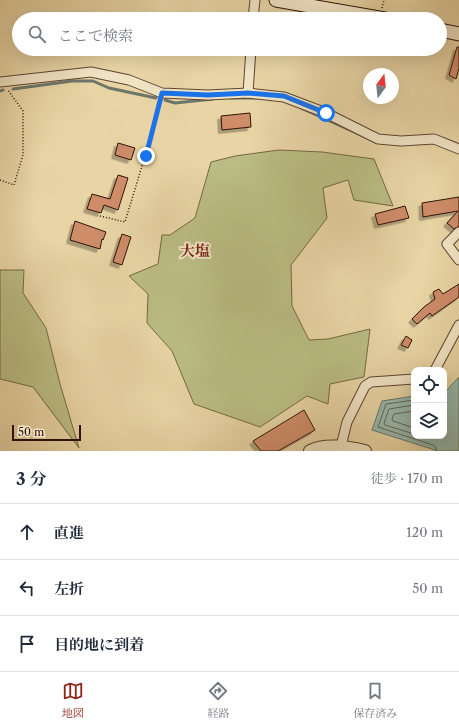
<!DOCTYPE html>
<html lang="ja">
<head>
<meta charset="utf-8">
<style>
	body { margin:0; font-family:"Libre Caslon Text","Noto Serif JP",serif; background:#f2f2f3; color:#1f2937 }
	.controls { position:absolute; right:12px; bottom:12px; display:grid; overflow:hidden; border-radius:8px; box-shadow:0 4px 16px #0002 }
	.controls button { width:36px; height:36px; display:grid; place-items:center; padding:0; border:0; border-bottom:1px solid #e0e1e3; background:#fff; color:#1f2937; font:20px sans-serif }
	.compass { position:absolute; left:363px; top:68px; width:36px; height:36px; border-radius:50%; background:#fff; box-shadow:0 4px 16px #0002; rotate:15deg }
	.scale { position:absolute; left:12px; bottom:10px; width:69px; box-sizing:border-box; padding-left:4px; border:2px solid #2f140a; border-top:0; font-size:11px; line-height:14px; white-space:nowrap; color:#2f140a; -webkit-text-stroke:3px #f0e3c4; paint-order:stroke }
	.stop { position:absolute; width:12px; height:12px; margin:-9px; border:3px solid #1a73e8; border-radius:50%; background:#fff }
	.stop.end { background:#1a73e8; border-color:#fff; box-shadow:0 1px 4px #0008 }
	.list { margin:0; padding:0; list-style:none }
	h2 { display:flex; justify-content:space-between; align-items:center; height:52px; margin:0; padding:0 16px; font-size:17px }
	h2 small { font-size:13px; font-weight:400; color:#747a83 }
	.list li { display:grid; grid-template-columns:26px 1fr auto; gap:12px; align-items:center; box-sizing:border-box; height:56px; padding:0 16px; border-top:1px solid #e0e1e3 }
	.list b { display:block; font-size:15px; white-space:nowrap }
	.list em { font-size:13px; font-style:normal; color:#747a83 }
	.icon { flex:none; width:22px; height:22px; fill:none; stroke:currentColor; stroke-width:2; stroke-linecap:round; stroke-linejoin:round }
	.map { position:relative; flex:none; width:459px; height:451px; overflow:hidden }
	.search { position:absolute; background:#fff; box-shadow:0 4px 16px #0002; left:12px; right:12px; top:12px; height:44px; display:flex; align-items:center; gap:10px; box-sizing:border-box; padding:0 14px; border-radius:22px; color:#747a83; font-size:15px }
	.sheet { height:220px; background:#fff }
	nav { display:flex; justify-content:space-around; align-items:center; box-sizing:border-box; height:56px; border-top:1px solid #e0e1e3; background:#fff; font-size:11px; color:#747a83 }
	nav a { display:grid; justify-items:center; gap:2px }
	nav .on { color:#8f2418 }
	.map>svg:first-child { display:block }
	.green { fill:#babc83; stroke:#746846 }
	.water { fill:#97b8ab; stroke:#6d766b }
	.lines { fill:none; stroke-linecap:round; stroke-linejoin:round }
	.shore { stroke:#63665a; stroke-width:1 }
	.stream { stroke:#6d766b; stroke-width:3 }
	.building { fill:#ce8c69; stroke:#2f140a; filter:url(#shadow) }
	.minor-casing { stroke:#5d4430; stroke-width:11 }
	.tertiary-casing { stroke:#5d4430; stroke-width:14 }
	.secondary-casing { stroke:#2f140a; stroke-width:15 }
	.path { stroke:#2f140a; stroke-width:1.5; stroke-dasharray:1 2; stroke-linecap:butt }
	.minor { stroke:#f0e3c4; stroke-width:9 }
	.tertiary { stroke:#f0e3c4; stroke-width:12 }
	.secondary { stroke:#f0e3c4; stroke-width:13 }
	.route { stroke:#1a73e8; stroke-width:5 }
	.labels { text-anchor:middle; stroke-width:4; stroke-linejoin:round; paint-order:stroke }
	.quarter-label { font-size:15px; font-weight:bold; fill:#7a1f14; stroke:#f0e3c4 }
</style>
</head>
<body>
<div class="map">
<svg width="459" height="451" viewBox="0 0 459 451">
	<defs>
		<filter id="shadow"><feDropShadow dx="-3.5" dy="3.5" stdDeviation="0" flood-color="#0004"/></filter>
	</defs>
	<rect width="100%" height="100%" fill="#e8d4a4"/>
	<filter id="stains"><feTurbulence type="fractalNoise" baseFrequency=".005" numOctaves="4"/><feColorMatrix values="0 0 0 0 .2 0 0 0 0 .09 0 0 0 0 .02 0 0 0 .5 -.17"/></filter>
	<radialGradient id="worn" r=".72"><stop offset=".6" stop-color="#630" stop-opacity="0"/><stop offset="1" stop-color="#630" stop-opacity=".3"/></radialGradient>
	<g class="green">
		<polygon points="279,150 322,152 374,159 393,206 354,200 348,180 323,188 327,218 291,265 292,306 309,340 328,339 370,329 364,377 330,384 328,404 307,396 260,427 194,404 172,351 147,323 148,294 129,276 158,264 162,235 170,235 195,218 211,162 235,156"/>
		<polygon points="0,270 24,270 23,293 46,328 60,384 79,448 33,387 0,379"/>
	</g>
	<polygon class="water" points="459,377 459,451 438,451 372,430 382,401 414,396 414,436 444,436 444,391 447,390"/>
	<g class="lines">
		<g class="shore">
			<polyline points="414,400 386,404 378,427 433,445 436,447 436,451"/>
			<polyline points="414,405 389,409 384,423 385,425 414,434"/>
			<polyline points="414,411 394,414 392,419 393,421 414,428"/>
		</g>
		<g class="stream">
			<polyline points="13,89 72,81 93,81 109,88 156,98"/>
			<polyline points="0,91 3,90"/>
			<polyline points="230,98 257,98"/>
			<polyline points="165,100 175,103 213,99"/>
			<polyline points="301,108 374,141"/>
		</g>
	</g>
	<g class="building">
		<polygon points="457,47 459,47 459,68 456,79 449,75"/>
		<polygon points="250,113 251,127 222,130 221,116"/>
		<polygon points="118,143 135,148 131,160 115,155"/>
		<polygon points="118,175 128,178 118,210 104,205 101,213 87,209 92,194 110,199"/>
		<polygon points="459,197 459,226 454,229 447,223 458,211 423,217 422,203"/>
		<polygon points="405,206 409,218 378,225 375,214"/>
		<polygon points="75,221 106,232 103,240 102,239 100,249 70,240"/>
		<polygon points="122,234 131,237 122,265 113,262"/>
		<polygon points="459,284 459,297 432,316 430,313 417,324 412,319 424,307 435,299 433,292 439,289 443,294"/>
		<polygon points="406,336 412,340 408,348 401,345"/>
		<polygon points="304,410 315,430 278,451 261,451 253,441"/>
	</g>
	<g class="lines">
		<defs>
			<g id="minor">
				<polyline points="253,19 255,0"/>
				<polyline points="0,82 91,72 129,80 162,93 208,95 248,93 284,97 326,113 378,139 401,141 434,139 459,149"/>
				<polyline points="248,93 251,49"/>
				<polyline points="459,232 447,244 459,260"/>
				<polyline points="435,370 459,325"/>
				<polyline points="341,446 347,422 365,386 371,382 414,379"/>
			</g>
			<path id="tertiary" d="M310,451c16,-8 37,-4 55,0"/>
			<g id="secondary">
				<polyline points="276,0 385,19"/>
				<polyline points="440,30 459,34"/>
			</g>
		</defs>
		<use href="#minor" class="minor-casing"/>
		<use href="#tertiary" class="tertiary-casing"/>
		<use href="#secondary" class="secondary-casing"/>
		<g class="path">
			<polyline points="382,8 384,0"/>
			<polyline points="0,180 14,185 23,155 23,111 8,90"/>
			<polyline points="100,216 125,222 145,156 160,101"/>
		</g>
		<use href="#minor" class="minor"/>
		<use href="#tertiary" class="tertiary"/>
		<use href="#secondary" class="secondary"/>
	</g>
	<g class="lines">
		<polyline class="route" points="146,156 162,93 208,95 248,93 284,96 326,113"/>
	</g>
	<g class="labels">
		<g class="quarter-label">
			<text x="195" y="256">大塩</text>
		</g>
	</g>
	<rect width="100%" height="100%" filter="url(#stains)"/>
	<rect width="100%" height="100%" fill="url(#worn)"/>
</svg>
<div class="controls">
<button><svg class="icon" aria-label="locate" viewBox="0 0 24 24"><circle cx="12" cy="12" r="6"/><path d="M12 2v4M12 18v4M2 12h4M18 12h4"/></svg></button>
<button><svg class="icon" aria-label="layers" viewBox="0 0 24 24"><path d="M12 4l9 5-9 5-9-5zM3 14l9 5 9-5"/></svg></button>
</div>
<svg class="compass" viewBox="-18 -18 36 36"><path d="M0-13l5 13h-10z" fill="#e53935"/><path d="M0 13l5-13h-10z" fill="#747a83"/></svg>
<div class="scale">50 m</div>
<div class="stop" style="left:326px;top:113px"></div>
<div class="stop end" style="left:146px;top:156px"></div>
<div class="search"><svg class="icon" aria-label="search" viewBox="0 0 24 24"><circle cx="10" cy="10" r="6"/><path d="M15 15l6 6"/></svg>ここで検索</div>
</div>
<section class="sheet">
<h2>3 分<small>徒歩 · 170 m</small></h2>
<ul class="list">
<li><svg class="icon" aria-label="ahead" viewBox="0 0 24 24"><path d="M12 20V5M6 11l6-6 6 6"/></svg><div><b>直進</b></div><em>120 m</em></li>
<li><svg class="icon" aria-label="left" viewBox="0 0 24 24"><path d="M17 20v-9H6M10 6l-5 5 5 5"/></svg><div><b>左折</b></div><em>50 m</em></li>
<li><svg class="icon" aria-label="arrive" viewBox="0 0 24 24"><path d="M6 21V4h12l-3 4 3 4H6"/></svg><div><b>目的地に到着</b></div></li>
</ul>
</section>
<nav>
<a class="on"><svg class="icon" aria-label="map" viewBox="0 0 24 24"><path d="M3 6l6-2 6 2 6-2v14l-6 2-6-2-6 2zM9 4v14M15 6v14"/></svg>地図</a>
<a><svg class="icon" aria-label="directions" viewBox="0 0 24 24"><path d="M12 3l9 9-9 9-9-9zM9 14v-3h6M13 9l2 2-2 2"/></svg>経路</a>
<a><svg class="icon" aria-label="saved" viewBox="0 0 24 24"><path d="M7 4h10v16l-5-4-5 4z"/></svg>保存済み</a>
</nav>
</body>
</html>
